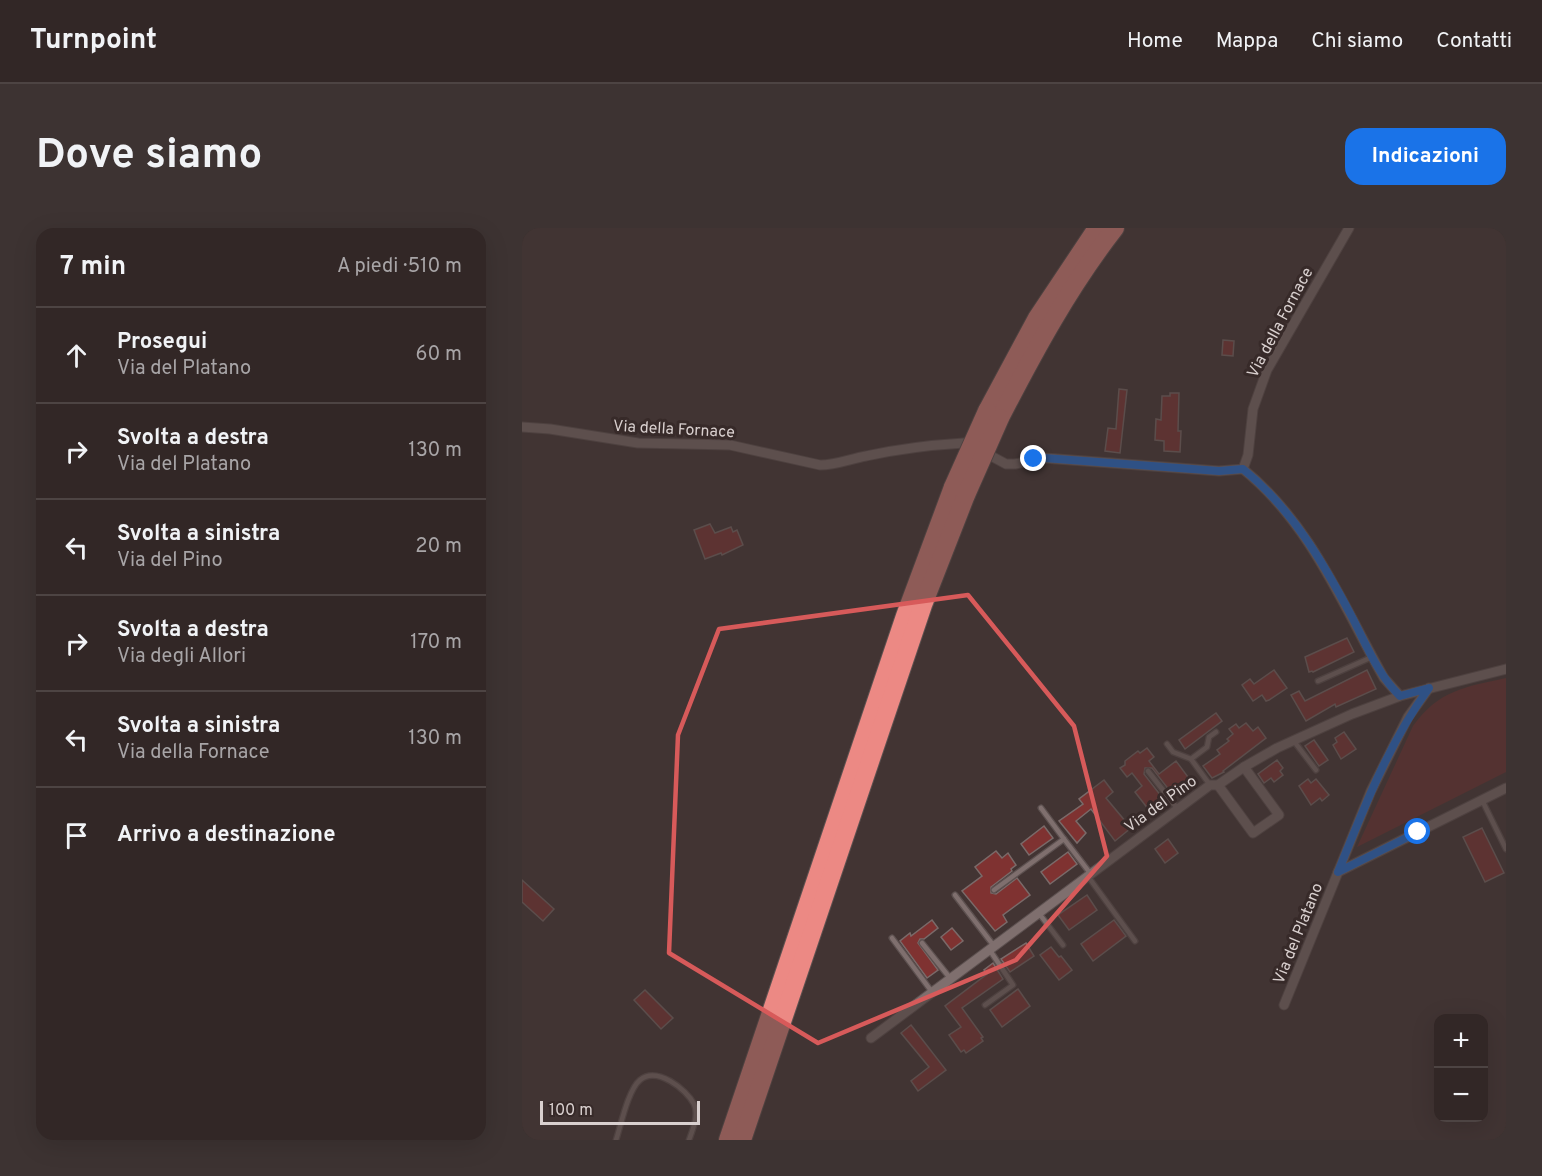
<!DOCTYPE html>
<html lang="it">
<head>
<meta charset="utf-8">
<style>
	body { margin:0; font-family:Overpass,sans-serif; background:#3d3332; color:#f1f3f6 }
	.controls { position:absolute; right:18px; bottom:18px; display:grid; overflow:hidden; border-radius:12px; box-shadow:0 6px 24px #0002 }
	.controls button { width:54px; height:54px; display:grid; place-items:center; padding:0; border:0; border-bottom:2px solid #4d4443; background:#322726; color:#f1f3f6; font:30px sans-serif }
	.scale { position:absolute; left:18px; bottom:15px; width:160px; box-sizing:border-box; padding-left:6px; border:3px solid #d9d0cf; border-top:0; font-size:16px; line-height:21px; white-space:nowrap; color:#d9d0cf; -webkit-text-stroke:4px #372a29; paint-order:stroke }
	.stop { position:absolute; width:18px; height:18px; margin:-14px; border:4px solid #1a73e8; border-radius:50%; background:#fff }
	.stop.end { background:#1a73e8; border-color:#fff; box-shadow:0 2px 6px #0008 }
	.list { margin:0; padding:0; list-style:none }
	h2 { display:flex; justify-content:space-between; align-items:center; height:78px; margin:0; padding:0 24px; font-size:26px }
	h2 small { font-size:20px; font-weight:400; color:#a8a5a7 }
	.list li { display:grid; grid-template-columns:39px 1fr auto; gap:18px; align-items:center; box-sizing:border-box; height:96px; padding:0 24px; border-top:2px solid #4d4443 }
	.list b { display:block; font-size:22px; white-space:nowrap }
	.list p { margin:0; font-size:20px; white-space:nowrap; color:#a8a5a7 }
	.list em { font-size:20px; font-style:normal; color:#a8a5a7 }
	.icon { flex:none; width:33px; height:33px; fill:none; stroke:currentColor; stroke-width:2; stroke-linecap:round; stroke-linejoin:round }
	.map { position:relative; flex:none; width:984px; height:912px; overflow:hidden; border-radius:18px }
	header { display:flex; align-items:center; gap:36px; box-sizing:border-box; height:84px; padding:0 30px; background:#322726; border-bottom:2px solid #4d4443 }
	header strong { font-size:28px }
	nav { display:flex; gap:33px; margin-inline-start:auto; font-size:21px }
	.intro { display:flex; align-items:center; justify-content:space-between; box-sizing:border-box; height:144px; padding:0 36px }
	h1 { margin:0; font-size:42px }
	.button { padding:15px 27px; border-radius:18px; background:#1a73e8; color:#fff; font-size:21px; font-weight:700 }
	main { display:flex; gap:36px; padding:0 36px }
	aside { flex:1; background:#322726; border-radius:18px; box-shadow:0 6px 24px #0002 }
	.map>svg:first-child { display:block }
	.green { fill:#6b302f }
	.building { fill:#7f3231; stroke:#7a6a69; stroke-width:1.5 }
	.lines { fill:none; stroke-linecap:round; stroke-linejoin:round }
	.lane-casing { stroke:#5d5150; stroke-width:7 }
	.street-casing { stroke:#5d5150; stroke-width:11 }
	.highway-casing { stroke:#5d5150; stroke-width:20 }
	.lane { stroke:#7f6f6e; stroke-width:4.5 }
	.street { stroke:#7f6f6e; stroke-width:9 }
	.highway { stroke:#ec8984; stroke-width:18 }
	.highway-bridge-casing { stroke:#5d5150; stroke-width:20; stroke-linecap:butt }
	.highway-bridge { stroke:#ec8984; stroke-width:18 }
	.route { stroke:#1a73e8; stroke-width:8 }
	.marked { fill:none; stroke:#d75a5a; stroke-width:4.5; stroke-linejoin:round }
	.labels { text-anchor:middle; stroke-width:6; stroke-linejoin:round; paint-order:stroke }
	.street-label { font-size:16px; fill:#d9d0cf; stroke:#372a29 }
</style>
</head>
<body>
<header>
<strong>Turnpoint</strong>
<nav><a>Home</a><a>Mappa</a><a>Chi siamo</a><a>Contatti</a></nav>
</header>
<div class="intro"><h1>Dove siamo</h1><a class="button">Indicazioni</a></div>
<main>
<aside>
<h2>7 min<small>A piedi · 510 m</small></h2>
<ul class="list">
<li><svg class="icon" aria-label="ahead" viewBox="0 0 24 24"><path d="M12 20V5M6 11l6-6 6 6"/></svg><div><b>Prosegui</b><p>Via del Platano</p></div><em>60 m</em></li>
<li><svg class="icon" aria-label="right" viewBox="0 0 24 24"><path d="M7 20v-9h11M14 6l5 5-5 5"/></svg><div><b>Svolta a destra</b><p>Via del Platano</p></div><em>130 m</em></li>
<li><svg class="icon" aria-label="left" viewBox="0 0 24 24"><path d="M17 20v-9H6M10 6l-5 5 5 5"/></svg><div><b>Svolta a sinistra</b><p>Via del Pino</p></div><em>20 m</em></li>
<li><svg class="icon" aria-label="right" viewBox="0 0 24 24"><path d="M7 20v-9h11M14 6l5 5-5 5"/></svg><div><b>Svolta a destra</b><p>Via degli Allori</p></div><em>170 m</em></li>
<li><svg class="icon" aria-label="left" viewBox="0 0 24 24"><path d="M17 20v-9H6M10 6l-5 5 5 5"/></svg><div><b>Svolta a sinistra</b><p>Via della Fornace</p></div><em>130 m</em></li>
<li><svg class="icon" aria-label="arrive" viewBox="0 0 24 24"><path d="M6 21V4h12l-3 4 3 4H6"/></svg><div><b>Arrivo a destinazione</b></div></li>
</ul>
</aside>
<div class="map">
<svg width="984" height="912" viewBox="0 0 984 912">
	<rect width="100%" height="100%" fill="#423433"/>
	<path class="green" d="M984,450v94l-149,75 56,-121c26,-36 52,-39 93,-48z"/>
	<g class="building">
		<polygon points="701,112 712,113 711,128 700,127"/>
		<polygon points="597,161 605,162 598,225 583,223 586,200 594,201"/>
		<polygon points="648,165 657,165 656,203 659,203 658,224 642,223 642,213 633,212 634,191 639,192 640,168 648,168"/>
		<polygon points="188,296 193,305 209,299 211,304 215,302 221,317 200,327 199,325 183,331 172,302"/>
		<polygon points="825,410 832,424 791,444 790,443 787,444 783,429"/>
		<polygon points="752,442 765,460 747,472 744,473 740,467 731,473 720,457 728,451 732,456"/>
		<polygon points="845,442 854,461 814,479 813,476 784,493 769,467 777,463 783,473"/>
		<polygon points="694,485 700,493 663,521 657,512"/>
		<polygon points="724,495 731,503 736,499 744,510 701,543 702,544 690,550 681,538 698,526 695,522 707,513 705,511 711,506 707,501 714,496 717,500"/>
		<polygon points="822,504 834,521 819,531 811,517 815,514 813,510"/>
		<polygon points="792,512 806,532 797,538 783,518"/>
		<polygon points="625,520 632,529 627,533 637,546 654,533 669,553 651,567 630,540 623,540 622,546 643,573 641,574 643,576 630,586 613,564 620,558 610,545 605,549 598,540 603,537 603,533 616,523 618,525"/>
		<polygon points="755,532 761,540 758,543 761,547 752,554 749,550 742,555 736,546"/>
		<polygon points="786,551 789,555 794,551 807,567 800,573 798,570 789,577 777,558"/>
		<polygon points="582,552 591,564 584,570 609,600 593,613 569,581 554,593 564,605 555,615 537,593 561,576 557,571"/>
		<polygon points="522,598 531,610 507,627 499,616"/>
		<polygon points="960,600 982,645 963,654 941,609"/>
		<polygon points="646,611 656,625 643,635 633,621"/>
		<polygon points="474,623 480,630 486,625 494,637 489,641 490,643 469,659 469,665 474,666 495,650 508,667 481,687 485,694 473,703 440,663 460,648 453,639"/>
		<polygon points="546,624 555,636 528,656 519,644"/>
		<polygon points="0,652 32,681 21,693 0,674"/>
		<polygon points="565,667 575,682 547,702 536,687"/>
		<polygon points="410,692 416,700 402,711 398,711 396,715 416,742 405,750 378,713 388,705 389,708"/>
		<polygon points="592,692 604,708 571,733 559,716"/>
		<polygon points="430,700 441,713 429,722 419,709"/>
		<polygon points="504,715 512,728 488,744 479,731"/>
		<polygon points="529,719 537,729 539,728 550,742 537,752 518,727"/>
		<polygon points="471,735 481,751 440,780 461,809 459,810 461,813 444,825 442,822 439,824 427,807 439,799 423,778 465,746 462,742"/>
		<polygon points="496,761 508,778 480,799 468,782"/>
		<polygon points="123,762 151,790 139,801 112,772"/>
		<polygon points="389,797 424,842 396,863 389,853 407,839 379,805"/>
	</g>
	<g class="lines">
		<defs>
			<g id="lane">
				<polyline points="796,453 850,429"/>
				<polyline points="771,512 794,542"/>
				<polyline points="645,516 651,524 669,531 688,557"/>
				<polyline points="669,531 685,519 687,509 694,504"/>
				<polyline points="626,543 655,580"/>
				<polyline points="960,572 984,621"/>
				<polyline points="519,580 542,611"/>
				<polyline points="565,647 613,713"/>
				<polyline points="472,662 542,611 568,645"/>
				<polyline points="433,667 472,718"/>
				<polyline points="516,684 541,717"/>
				<polyline points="370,710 410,764"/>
				<polyline points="400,715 428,750"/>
				<polyline points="463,777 491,757 467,721"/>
				<path d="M94,912c5,-15 12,-50 24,-60 17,-14 46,9 54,24 5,11 -1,25 -5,36"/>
			</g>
			<g id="street">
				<path d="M0,199l28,2 88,14 92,2 90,20c16,0 30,-6 46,-9 32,-7 65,-11 98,-13"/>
				<polyline points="471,229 484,236 493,236 522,230 697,243 721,241 726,227 731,181 745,142 827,0"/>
				<path d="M721,241c68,55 99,135 141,209l16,18"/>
				<polyline points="696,557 731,605 757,587 722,539"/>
				<polyline points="816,644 984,560"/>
				<polyline points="762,777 849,563 886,489 907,460"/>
				<polyline points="349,810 688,557 696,557 722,539 755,520 830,486 878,468 984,441"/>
			</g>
			<g id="highway">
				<polyline points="465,183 515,90 575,0"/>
				<path d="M478,190c34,-66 69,-131 115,-190"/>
				<polyline points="206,912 383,388 431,259"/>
				<polyline points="220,912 401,377 444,267"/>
			</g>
		</defs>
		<use href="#lane" class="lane-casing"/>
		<use href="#street" class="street-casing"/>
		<use href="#highway" class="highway-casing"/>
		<use href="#lane" class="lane"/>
		<use href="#street" class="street"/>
		<use href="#highway" class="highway"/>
		<defs>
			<g id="highway-bridge">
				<polyline points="431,259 465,183"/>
				<polyline points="444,267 478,190"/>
			</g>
		</defs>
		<use href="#highway-bridge" class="highway-bridge-casing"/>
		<use href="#highway-bridge" class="highway-bridge"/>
	</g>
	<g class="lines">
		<path class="route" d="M512,231l10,-1 175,13 24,-2c49,40 80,93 109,148 14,27 26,58 48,79l29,-8c-41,56 -65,120 -91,184l80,-40"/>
	</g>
	<path d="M0 0H984V912H0ZM446,367l106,131 33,130 -91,104 -198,83 -149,-90 9,-218 41,-106z" fill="#423433" fill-opacity=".55" fill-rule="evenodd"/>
	<path class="marked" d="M446,367l106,131 33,130 -91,104 -198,83 -149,-90 9,-218 41,-106z"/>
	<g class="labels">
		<g class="street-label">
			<text transform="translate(757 94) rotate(-62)" y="6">Via della Fornace</text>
			<text transform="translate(152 200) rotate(3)" y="6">Via della Fornace</text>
			<text transform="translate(638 575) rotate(-36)" y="6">Via del Pino</text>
			<text transform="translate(775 705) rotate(-68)" y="6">Via del Platano</text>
		</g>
	</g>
</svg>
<div class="controls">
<button>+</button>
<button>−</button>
</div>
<div class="scale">100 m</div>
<div class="stop" style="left:896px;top:604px"></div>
<div class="stop end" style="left:512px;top:231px"></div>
</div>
</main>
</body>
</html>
